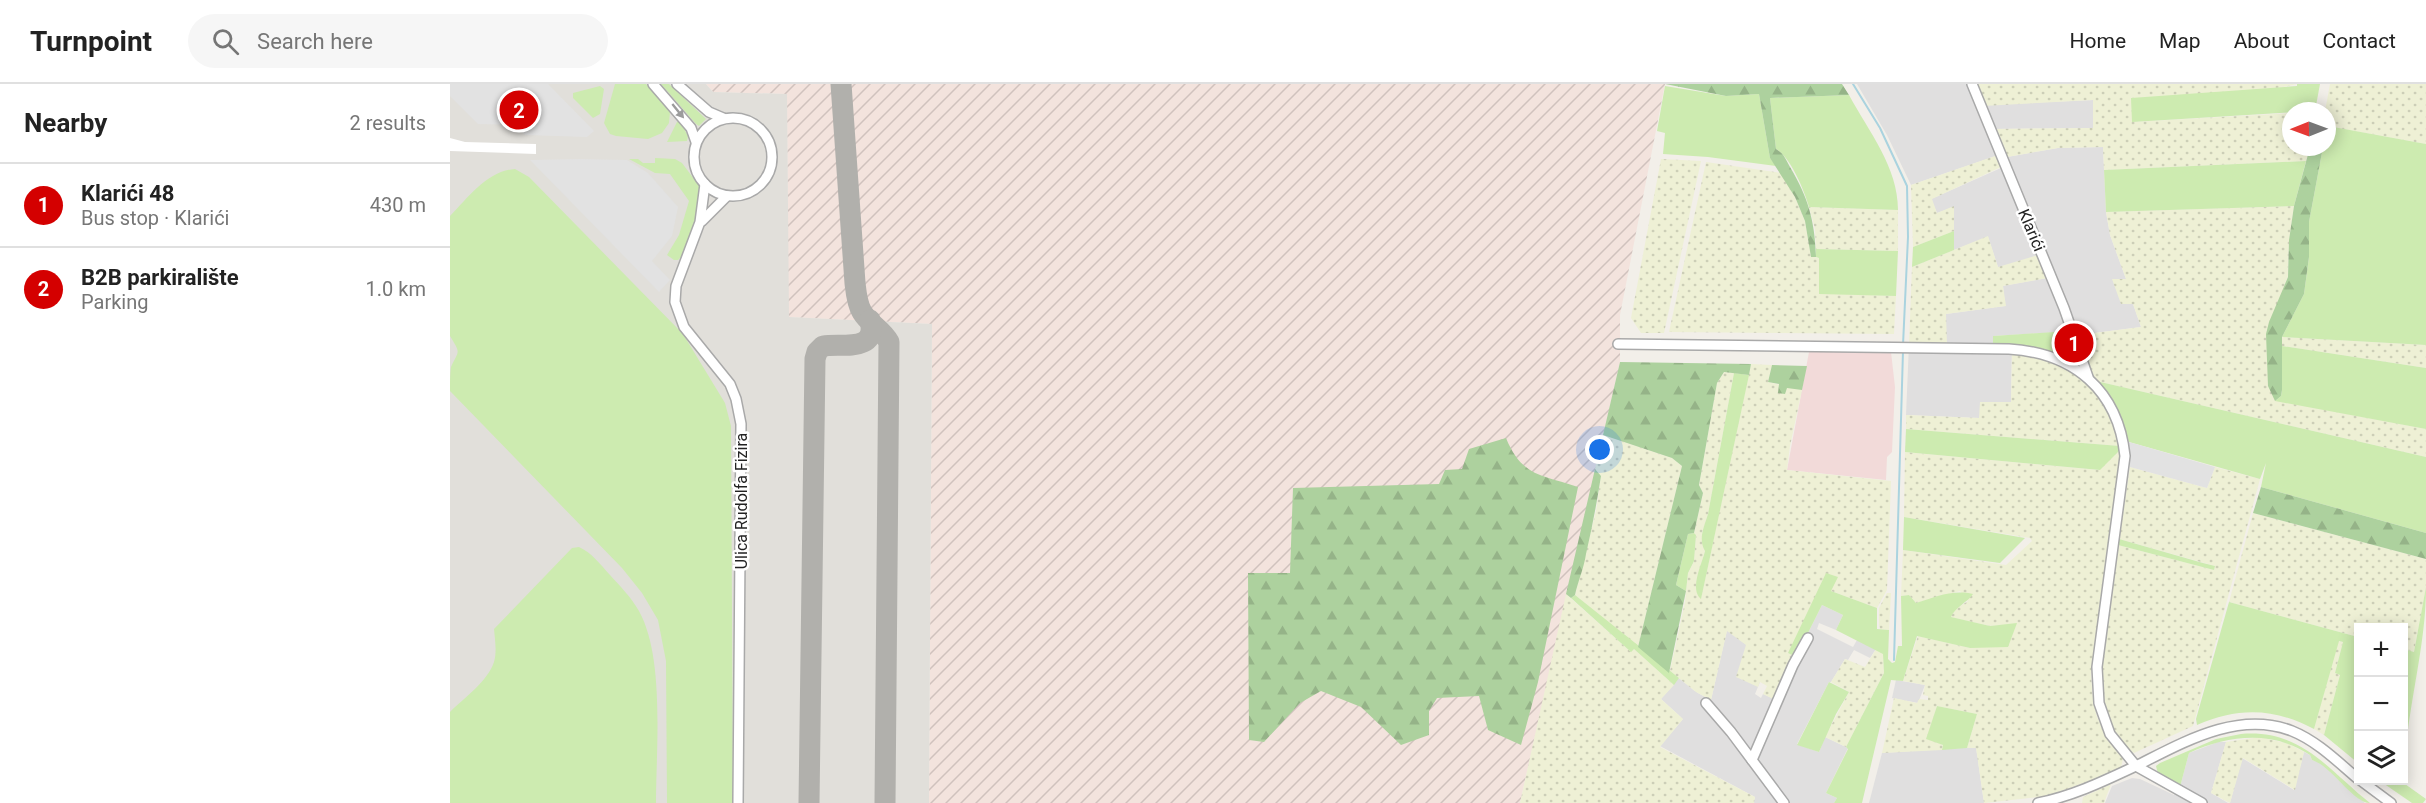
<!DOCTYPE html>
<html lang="en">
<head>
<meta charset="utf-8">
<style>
	body { margin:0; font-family:Roboto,sans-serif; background:#f6f6f6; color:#222 }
	.controls { position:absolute; right:18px; bottom:18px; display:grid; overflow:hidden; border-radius:0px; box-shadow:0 3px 15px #0003 }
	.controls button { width:54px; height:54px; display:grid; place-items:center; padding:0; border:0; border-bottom:2px solid #e0e0e0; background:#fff; color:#222; font:30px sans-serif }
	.compass { position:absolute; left:1832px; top:18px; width:54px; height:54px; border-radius:50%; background:#fff; box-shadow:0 3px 15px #0003; rotate:269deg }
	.you { position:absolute; left:1150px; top:366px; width:21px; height:21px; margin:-15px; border:4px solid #fff; border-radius:50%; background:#1a73e8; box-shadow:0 0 0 9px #1a73e833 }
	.badge { display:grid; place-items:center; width:39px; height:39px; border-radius:50%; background:#d40000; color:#fff; font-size:20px; font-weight:700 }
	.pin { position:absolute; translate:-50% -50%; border:3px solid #fff; box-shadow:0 2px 6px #0006 }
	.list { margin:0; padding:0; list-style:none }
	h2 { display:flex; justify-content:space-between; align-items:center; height:78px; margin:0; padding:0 24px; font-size:26px }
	h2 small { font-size:20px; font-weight:400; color:#767676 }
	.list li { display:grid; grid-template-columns:39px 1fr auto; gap:18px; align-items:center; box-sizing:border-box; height:84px; padding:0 24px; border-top:2px solid #e0e0e0 }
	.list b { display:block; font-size:22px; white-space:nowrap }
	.list p { margin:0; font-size:20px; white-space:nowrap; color:#767676 }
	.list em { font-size:20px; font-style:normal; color:#767676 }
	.icon { flex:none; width:33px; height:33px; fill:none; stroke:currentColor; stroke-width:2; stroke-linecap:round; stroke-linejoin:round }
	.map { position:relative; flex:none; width:1976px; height:719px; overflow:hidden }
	header { display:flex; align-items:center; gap:36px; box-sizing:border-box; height:84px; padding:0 30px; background:#fff; border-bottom:2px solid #e0e0e0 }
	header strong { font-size:28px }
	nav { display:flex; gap:33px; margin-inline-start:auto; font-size:21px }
	.search { width:420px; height:54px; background:#f6f6f6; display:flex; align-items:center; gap:15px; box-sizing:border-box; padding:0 21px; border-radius:33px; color:#767676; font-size:22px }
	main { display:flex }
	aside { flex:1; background:#fff }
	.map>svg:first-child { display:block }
	.residential { fill:#e0dfdf }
	.commercial { fill:#f2dad9 }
	.military { fill:url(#military-furrows) }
	.airport { fill:#e1dfda }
	.farmland { fill:url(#farmland-dots) }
	.grass { fill:#cdebb0 }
	.forest { fill:url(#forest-firs) }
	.parking { fill:#e2e2e2 }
	.pier { fill:#fff }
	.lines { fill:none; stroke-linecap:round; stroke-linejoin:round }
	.stream { stroke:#aad3df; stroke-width:2 }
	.taxiway { stroke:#b1b0ac; stroke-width:21 }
	.minor-casing { stroke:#a9a9a9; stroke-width:12 }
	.minor { stroke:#fff; stroke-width:9 }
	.oneway { fill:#9c9c9c }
	.labels { text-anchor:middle; stroke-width:5; stroke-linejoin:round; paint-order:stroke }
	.street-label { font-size:16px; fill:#222; stroke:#fff }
</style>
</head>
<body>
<header>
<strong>Turnpoint</strong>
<div class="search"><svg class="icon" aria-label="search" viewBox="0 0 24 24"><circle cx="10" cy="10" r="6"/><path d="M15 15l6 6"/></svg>Search here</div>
<nav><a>Home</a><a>Map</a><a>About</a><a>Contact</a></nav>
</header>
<main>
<aside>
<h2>Nearby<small>2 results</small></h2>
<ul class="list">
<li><span class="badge">1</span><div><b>Klarići 48</b><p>Bus stop · Klarići</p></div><em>430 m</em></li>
<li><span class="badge">2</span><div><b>B2B parkiralište</b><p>Parking</p></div><em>1.0 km</em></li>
</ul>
</aside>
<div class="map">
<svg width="1976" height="719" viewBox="0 0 1976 719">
	<defs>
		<pattern id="military-furrows" width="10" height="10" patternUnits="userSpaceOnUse" patternTransform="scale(1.5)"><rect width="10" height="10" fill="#f3e3dd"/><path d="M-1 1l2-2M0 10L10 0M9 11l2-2" fill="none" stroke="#d0c2bd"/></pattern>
		<pattern id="farmland-dots" width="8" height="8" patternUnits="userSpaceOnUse" patternTransform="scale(1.5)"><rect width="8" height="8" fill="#eef0d5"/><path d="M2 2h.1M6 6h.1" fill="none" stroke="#ccceb7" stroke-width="1.8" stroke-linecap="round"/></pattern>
		<pattern id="forest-firs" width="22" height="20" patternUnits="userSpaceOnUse" patternTransform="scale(1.5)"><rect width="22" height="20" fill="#add19e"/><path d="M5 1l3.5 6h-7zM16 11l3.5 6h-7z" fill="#95b388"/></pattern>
	</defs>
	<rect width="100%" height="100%" fill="#f2efe9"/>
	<g class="residential">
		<polygon points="1407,0 1525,0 1533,21 1643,16 1644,44 1544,45 1557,73 1608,64 1653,63 1656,128 1660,151 1676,195 1663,195 1683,220 1691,243 1629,251 1627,247 1543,252 1543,260 1562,261 1561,318 1529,334 1456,331 1459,260 1496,230 1555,222 1553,202 1597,194 1548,183 1538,153 1504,166 1504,123 1487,129 1481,115 1551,84 1546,72 1461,101 1437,51"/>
		<polygon points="1372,521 1393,531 1386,546 1369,539 1367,545 1403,563 1407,556 1426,565 1420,574 1404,566 1398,576 1395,575 1381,598 1379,598 1347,660 1369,668 1375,653 1398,664 1376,709 1387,714 1384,719 1304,719 1305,713 1210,662 1233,635 1211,615 1229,594 1246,608 1261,616 1277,546 1296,560 1310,598 1305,610 1311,614 1313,610 1325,615"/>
		<polygon points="1446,596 1475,601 1468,619 1442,614"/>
		<polygon points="1768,658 1776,658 1761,709 1778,719 1655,719 1662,702 1682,694 1690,695 1724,711 1730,703 1739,669"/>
		<polygon points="1526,663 1534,719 1419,719 1432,669"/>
		<polygon points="1854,668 1860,671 1862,676 1873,679 1915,719 1780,719 1792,674 1844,706"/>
	</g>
	<polygon class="commercial" points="1359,268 1441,268 1445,303 1442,368 1437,373 1436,396 1337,386"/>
	<polygon class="military" points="256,0 1215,0 1170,231 1170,278 1070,719 479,719 482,240 338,233 337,10 263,8"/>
	<polygon class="airport" points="0,0 256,0 263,8 337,10 339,233 482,240 479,719 0,719"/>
	<g class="farmland">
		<polygon points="1525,0 1847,0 1683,38 1841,29 1841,63 1860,63 1856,77 1654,86 1653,63 1608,64 1557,73 1543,45 1643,44 1643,16 1533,22"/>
		<polygon points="1880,0 1976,0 1976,60 1877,42 1875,27"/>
		<polygon points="1545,72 1551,83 1482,115 1487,129 1504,122 1504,147 1463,163 1461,101"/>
		<polygon points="1211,75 1251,77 1214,249 1191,249 1181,234"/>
		<polygon points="1256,78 1331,89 1345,113 1355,137 1361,172 1369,174 1369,209 1446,212 1444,250 1219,248"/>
		<polygon points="1844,122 1839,156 1838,193 1828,219 1818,301 1825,316 1976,345 1976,373 1646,297 1641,288 1629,251 1691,243 1683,220 1671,220 1662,195 1676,195 1660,151 1656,128"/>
		<polygon points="1359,123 1448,126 1448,167 1366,165 1365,145"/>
		<polygon points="1538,152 1548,183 1588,171 1598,194 1553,202 1556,222 1496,230 1497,260 1459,260 1462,183"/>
		<polygon points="1832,253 1976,261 1976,284 1832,262"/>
		<polygon points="1562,268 1594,274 1623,287 1637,299 1655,323 1666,345 1670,362 1456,345 1456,331 1529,334 1530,318 1561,318"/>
		<polygon points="1301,280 1322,281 1318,298 1352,306 1340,362 1337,386 1441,397 1437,506 1427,524 1381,507 1338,569 1346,573 1325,616 1313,610 1317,602 1310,598 1308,603 1286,593 1296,561 1277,547 1261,616 1246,608 1220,587 1235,518 1238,489 1244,477 1246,451 1244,449 1253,409 1249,401 1267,299 1274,288 1284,289 1258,430 1252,449 1255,467 1249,489 1251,514"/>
		<polygon points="1153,351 1222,374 1232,382 1188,563 1125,511 1146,427 1151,392 1145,385"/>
		<polygon points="1670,366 1664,433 1641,591 1643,616 1647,633 1655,650 1673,675 1671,683 1642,696 1597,712 1534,719 1526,664 1517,664 1527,630 1487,622 1477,654 1493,661 1492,666 1432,669 1444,614 1467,619 1469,615 1478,616 1478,612 1473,611 1475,601 1453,597 1468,552 1520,564 1551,541 1540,542 1500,533 1503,527 1518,517 1510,507 1466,519 1459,511 1451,512 1453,466 1556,481 1582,457 1580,454 1454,433 1455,368 1649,386"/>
		<polygon points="1680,383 1757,404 1765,383 1810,395 1743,642 1684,669 1678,665 1666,651 1652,612 1650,583 1668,461 1764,486 1765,482 1669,455"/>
		<polygon points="1803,429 1976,475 1976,503 1964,568 1954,565 1954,544 1908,544 1908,553 1779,518"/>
		<polygon points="1437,509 1441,509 1439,546 1430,545 1429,541 1429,524"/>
		<polygon points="1116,510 1180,567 1183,564 1224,601 1211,615 1233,635 1210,663 1305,713 1304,719 1070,719"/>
		<polygon points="1888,557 1893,558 1885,589 1890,591 1874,651 1864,645"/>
		<polygon points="1426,565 1433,569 1434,589 1396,663 1375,653 1399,608 1381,598 1395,575 1415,583"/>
		<polygon points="1810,653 1839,660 1854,668 1845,706 1793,674 1780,719 1761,709 1776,658"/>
		<polygon points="1661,700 1654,719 1632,719 1633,713"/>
	</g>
	<g class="grass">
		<polygon points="165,0 196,0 215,19 220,28 219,39 212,49 198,55 166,52 160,50 154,39"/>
		<polygon points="211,0 219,0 256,35 249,42 246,40"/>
		<polygon points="1847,0 1870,0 1865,27 1682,38 1681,14 1847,2"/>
		<polygon points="150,2 154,5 150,30 143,34 123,14 123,9"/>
		<polygon points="1215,2 1276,12 1309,10 1320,74 1326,82 1258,73 1213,70 1215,49 1207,47"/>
		<path d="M1399,11c20,37 49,72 49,115l-89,-3c-5,-17 -18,-49 -33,-58l-6,-51z"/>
		<polygon points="230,37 238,52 237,57 217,58 227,38"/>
		<polygon points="1878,42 1976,60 1976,261 1832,253 1854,210 1859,173 1859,138 1873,63 1877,63"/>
		<polygon points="205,74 225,75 232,79 250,103 252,125 234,170 228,176 224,176 217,171 229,151 239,117 220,90 205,89 179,75 188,75 193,79 205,79"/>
		<polygon points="1856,77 1844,122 1656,128 1654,86"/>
		<path d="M65,85l14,8 154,157 42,69 6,23 2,377h-66l-1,-142 -8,-41 -16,-27 -20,-25 -172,-177c0,-7 0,-18 1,-24 8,-17 10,-13 -1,-31v-120c19,-19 37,-45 65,-47z"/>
		<polygon points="1504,147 1504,166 1462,183 1463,163"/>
		<polygon points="1366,165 1448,167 1446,212 1369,210 1369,174 1366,173"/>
		<polygon points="1619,247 1624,265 1621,271 1614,273 1584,264 1543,260 1543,252"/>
		<polygon points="1832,262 1976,284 1976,345 1825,317 1831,312 1832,306"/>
		<path d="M1284,289l15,2 -48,224c-12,-10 1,-35 4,-48 -7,-12 -1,-24 3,-37z"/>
		<polygon points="1646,297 1976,373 1976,449 1811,403 1816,379 1810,395 1679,358 1667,326"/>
		<polygon points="1456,345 1670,362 1670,366 1650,386 1455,368"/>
		<polygon points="1454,433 1575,454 1550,479 1453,466"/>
		<polygon points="1244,449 1246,451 1244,477 1238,489 1236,507 1226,501 1238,450"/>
		<polygon points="1669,455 1753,479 1765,482 1764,486 1668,461"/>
		<path d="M129,463c13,6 21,17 31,28 10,11 21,22 29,36 26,47 17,138 17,192h-206v-91c14,-14 38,-31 44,-50 3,-10 1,-22 0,-33l78,-81z"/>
		<path d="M1376,489l12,4 -7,14 46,17v21l12,1 -1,29 4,4 3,-1 3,-16h4l-1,-50 8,-1 7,8c19,-6 37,-14 57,-9 -6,9 -18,13 -22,23l39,9 27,-3 -9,24 -38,1 -53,-12 -14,45 -12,-1 -29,123h-28l3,-5 -11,-5 22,-44 -2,-2 38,-74 -1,-19 -47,-24 7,-15 -21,-10 -26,52 -8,-4z"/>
		<path d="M1976,503c0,64 -21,127 -22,192l1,5 21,15 -3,4h-11l-32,-22 24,-1v-131l10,3z"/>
		<polygon points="1125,511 1229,594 1224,601 1184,565 1181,568 1121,514"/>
		<path d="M1779,518l129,35v126l-34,-28 16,-60 -5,-2 8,-31 -4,-1 -25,88c-39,-21 -76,-22 -117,-4l-1,-6z"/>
		<polygon points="1379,598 1399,608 1386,630 1369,668 1347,661"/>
		<polygon points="1487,622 1527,630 1517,664 1492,666 1493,661 1476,655"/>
		<path d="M1791,650c61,-5 87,36 129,69 -17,0 -38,-37 -58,-43l-2,-5c-38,-25 -81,-20 -121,-2l-9,34 -22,-13 -2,-8 4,-3 56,-24z"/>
	</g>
	<g class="forest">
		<path d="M1215,0h177l7,11 -79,3 6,51c8,5 9,9 14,18 18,30 25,54 26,90h-5l-6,-36 -10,-24 -25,-39 -11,-64 -33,2z"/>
		<polygon points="1860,63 1873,63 1859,138 1859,173 1854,210 1832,253 1832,306 1831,312 1825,317 1818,302 1816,250 1819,238 1838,193 1839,156 1844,122"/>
		<polygon points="1170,278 1301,280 1299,291 1274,288 1267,299 1249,401 1253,409 1244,449 1238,450 1226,501 1236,507 1219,589 1188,563 1232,382 1222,374 1153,351"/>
		<polygon points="1322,281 1357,282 1352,306 1337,304 1335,310 1328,309 1329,300 1318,298"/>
		<path d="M1056,354c16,39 36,37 72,49l-40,195 -17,63 -33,-15 -9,-34 -42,2 -8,13v24l-28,10 -40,-38 -40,-16 -21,12 -36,39 -15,-2 -1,-167h42l3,-85 146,-4 6,-14 17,-1 7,-20z"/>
		<path d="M1145,385l6,7c-4,26 -9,52 -15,78 -2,14 -8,27 -11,41l-4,3 -5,-4z"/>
		<polygon points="1811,403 1976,449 1976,475 1803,429"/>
	</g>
	<g class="parking">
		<polygon points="0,0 98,0 144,47 137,53 75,51 67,41 28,40 0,12"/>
		<polygon points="129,75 177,76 198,89 228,123 222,152 202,177 220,196 209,208 80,76"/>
		<polygon points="1679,358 1765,383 1757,404 1680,383"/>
	</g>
	<polygon class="pier" points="0,54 15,58 86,60 86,70 0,67"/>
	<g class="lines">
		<g class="stream">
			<polyline points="1403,0 1430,44 1457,102 1458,153 1453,261"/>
			<polyline points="1444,576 1453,267"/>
		</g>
		<g class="taxiway">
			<path d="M391,0l14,199c1,9 2,21 7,29 7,12 20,17 27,30l-4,461"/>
			<path d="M359,719l6,-444 2,-7 6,-6c19,-3 55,7 47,-26"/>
		</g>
		<defs>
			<g id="minor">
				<polyline points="203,0 241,44 246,58"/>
				<polyline points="227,0 259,28 273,34"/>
				<polyline points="1522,0 1614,224 1638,293"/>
				<circle cx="283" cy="73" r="39"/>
				<polyline points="255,100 250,138 226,202 225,218 234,243 280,300 286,315 291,340 288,719"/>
				<polyline points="252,137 277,112"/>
				<path d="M1168,260l391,5c65,4 109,41 116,107l-28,211 2,36 11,31 26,32 66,37"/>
				<polyline points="1256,619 1281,648 1334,719"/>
				<polyline points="1302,676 1343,581 1358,554"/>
				<polyline points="1910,696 1941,719"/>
				<path d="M1588,719c35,-7 66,-22 98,-37 48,-24 102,-56 156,-35 25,10 46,31 66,48"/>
			</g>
		</defs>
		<use href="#minor" class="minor-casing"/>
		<use href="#minor" class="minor"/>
	</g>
	<defs><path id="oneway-solid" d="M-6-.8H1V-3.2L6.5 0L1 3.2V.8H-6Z" transform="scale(1.5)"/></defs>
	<use class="oneway" href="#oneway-solid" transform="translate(228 27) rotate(51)"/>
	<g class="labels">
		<g class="street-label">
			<text transform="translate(1582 146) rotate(67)" y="6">Klarići</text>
			<text transform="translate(291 417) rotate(-90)" y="6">Ulica Rudolfa Fizira</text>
		</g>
	</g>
</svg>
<div class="controls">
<button>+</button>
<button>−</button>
<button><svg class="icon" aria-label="layers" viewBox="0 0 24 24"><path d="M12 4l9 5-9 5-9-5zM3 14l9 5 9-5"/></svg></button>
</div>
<svg class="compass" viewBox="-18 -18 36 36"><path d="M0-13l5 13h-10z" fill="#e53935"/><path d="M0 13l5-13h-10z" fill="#767676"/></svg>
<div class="you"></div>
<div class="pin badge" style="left:1624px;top:259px">1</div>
<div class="pin badge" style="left:69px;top:26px">2</div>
</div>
</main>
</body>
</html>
